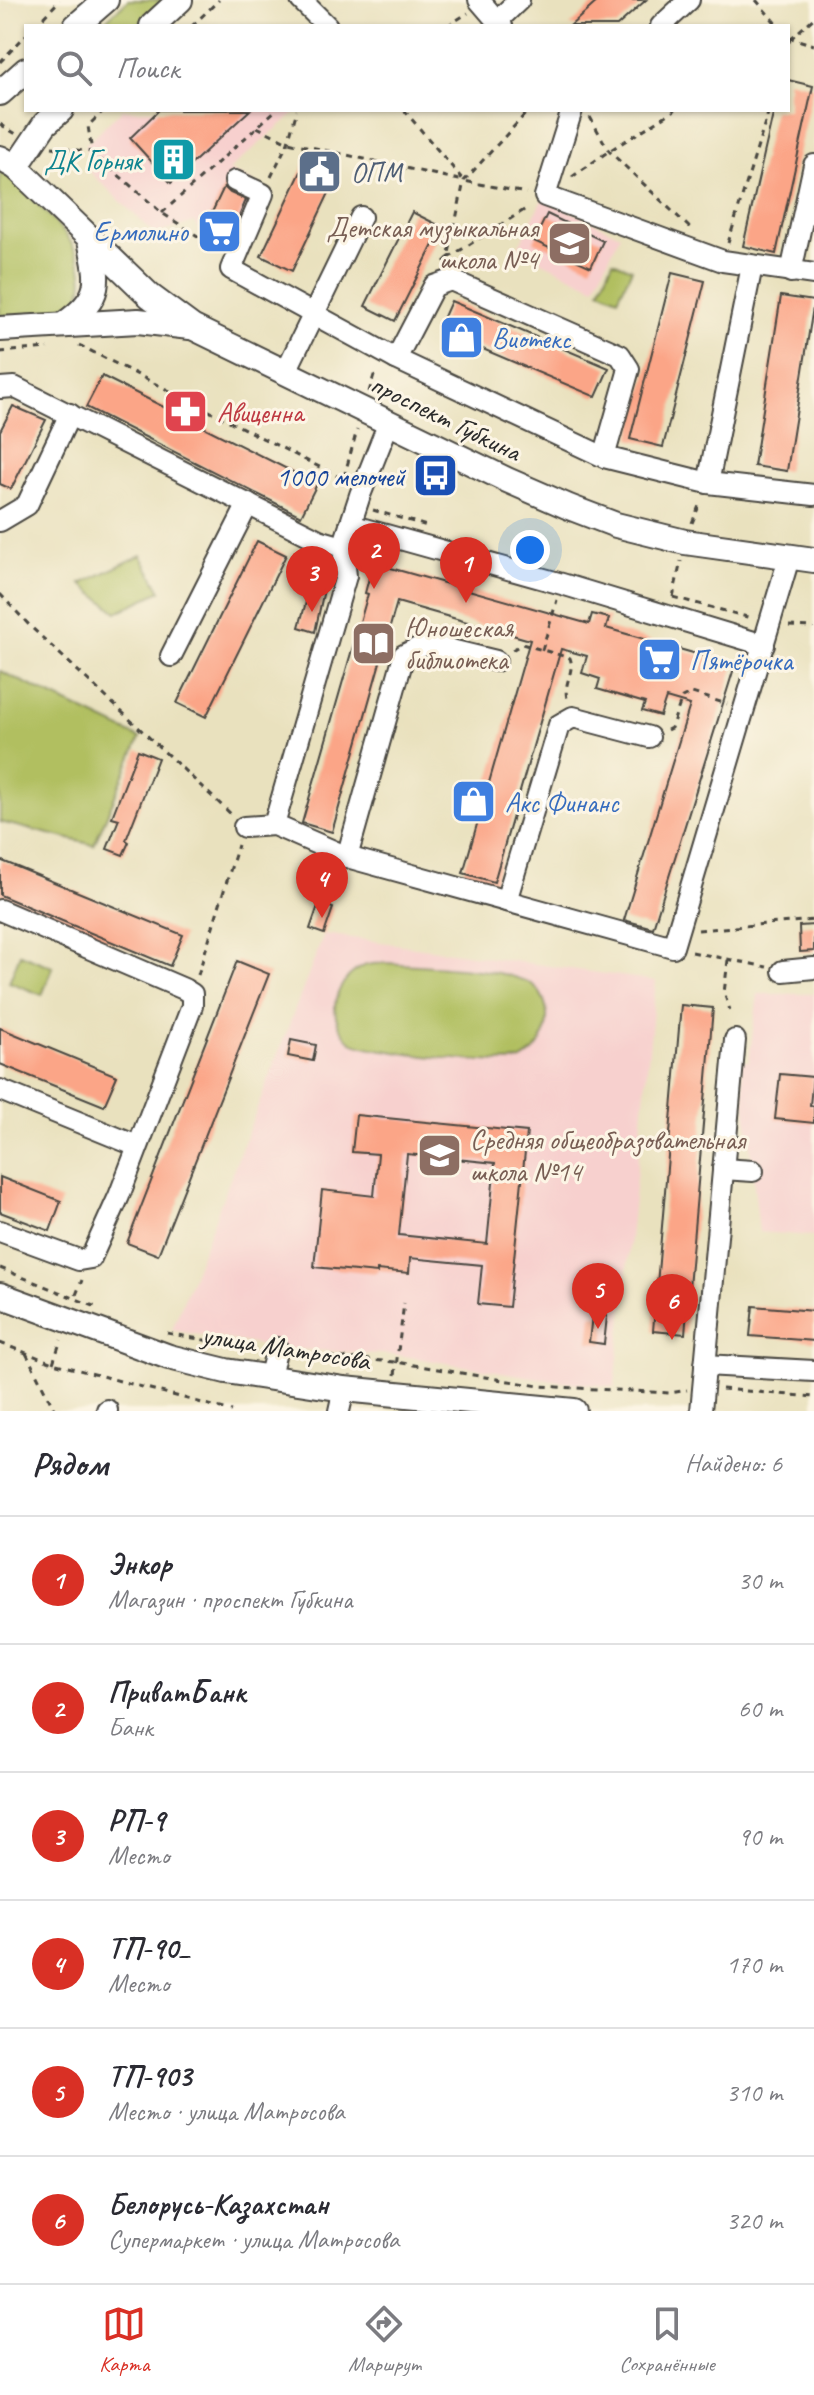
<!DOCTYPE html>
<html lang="ru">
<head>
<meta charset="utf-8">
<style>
	body { margin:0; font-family:Caveat,sans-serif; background:#f2f2f3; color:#2b2b33 }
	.you { position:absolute; left:530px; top:550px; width:28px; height:28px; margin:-20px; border:6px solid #fff; border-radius:50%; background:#1a73e8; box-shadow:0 0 0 12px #1a73e833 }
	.badge { display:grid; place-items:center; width:52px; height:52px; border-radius:50%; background:#d93025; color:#fff; font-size:26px; font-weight:700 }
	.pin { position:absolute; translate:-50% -66px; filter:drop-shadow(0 2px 4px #0008) }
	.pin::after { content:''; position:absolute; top:42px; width:28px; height:24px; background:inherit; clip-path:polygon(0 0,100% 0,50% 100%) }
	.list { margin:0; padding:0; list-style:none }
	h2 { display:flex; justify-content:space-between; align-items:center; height:104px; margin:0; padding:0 32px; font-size:34px }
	h2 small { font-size:26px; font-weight:400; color:#7c7c81 }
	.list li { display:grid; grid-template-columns:52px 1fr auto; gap:24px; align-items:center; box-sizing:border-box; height:128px; padding:0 32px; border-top:2px solid #e1e1e2 }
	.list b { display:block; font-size:30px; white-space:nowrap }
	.list p { margin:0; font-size:26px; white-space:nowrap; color:#7c7c81 }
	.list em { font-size:26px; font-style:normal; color:#7c7c81 }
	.icon { flex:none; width:44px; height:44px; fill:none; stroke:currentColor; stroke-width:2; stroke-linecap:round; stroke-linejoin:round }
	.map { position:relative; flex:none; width:814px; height:1411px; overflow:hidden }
	.search { position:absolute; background:#fff; box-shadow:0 2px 6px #0004; left:24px; right:24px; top:24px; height:88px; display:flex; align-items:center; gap:20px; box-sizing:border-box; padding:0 28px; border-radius:0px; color:#7c7c81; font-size:30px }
	.sheet { height:872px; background:#fff }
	nav { display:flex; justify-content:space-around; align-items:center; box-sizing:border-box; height:112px; border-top:2px solid #e1e1e2; background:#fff; font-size:22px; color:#7c7c81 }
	nav a { display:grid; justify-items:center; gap:4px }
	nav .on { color:#d93025 }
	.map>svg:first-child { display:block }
	.built { fill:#f7d0ce }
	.green { fill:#b1bf61; stroke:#6e7546; stroke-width:2 }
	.building { fill:#fba587; fill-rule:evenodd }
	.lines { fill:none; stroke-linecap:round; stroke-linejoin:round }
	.minor-casing { stroke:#484641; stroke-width:24 }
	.major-casing { stroke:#484641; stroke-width:28 }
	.path { stroke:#484641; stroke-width:3; stroke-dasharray:6 6; stroke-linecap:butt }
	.minor { stroke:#fff; stroke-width:20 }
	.major { stroke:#fff; stroke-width:24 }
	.labels { text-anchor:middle; stroke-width:6; stroke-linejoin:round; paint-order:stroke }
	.culture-label { font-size:28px; fill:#0d838f; stroke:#fcf5e5; text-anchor:end }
	.service-label { font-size:28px; fill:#4e5e75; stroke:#fcf5e5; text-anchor:start }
	.education-label { font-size:28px; fill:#785e54; stroke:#fcf5e5; text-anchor:start }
	.shop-label { font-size:28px; fill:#366cbe; stroke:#fcf5e5; text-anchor:start }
	.health-label { font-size:28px; fill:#be3a42; stroke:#fcf5e5; text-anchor:start }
	.street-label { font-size:28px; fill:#2b2b2b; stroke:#fcf5e5 }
	.transit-label { font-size:28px; fill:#164399; stroke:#fcf5e5; text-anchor:end }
</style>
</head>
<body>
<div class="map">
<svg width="814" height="1411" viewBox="0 0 814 1411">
	<rect width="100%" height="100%" fill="#fcf5e5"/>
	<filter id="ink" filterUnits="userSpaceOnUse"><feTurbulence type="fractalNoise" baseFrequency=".0125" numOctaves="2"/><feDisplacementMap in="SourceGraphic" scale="16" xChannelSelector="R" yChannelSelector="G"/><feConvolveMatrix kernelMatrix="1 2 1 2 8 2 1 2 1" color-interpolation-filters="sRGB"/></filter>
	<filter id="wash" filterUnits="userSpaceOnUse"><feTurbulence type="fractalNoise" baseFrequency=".006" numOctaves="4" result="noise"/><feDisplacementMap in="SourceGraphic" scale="32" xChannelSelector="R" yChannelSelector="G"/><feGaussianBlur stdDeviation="1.8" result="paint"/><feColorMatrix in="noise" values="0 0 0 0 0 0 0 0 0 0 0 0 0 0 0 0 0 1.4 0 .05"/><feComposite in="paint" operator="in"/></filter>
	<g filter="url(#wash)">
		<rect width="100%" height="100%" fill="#e9e1be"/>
		<g class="built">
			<polygon points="122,110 298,110 229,170 261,187 233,251 202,237 195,222 155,234 90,172 85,145"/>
			<polygon points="543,198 620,235 595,287 517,250"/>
			<polygon points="324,934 656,981 615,1387 550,1380 397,1355 277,1348 172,1330"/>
			<polygon points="758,994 814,994 814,1236 759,1232 741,1061 749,1061"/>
		</g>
		<g class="green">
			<polygon points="128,0 166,0 137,26 99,26"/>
			<path d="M0,171c16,8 64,58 73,75 8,15 17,46 0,57 -19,13 -51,10 -73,13z"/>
			<polygon points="613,261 632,269 618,298 600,290"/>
			<polygon points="141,555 161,591 117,612 81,584"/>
			<polygon points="0,671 140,738 94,845 0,822"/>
			<polygon points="20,954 53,967 42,995 9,982"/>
			<path d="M386,963c37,3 108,4 139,18 14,5 21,19 22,33 1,19 -8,37 -25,46 -14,7 -154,-8 -170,-18 -4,-2 -12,-13 -14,-19 -9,-22 4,-46 24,-56 6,-4 16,-3 24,-4z"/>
		</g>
		<g id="blocks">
			<g class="building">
				<polygon points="599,0 646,0 617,26 570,26"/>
				<polygon points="788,80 813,86 776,254 743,246 774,110 788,110"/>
				<polygon points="159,110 250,110 171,183 130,138"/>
				<polygon points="307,159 338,174 292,271 261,256"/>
				<polygon points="224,187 230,193 246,200 230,238 205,227"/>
				<polygon points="412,212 442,227 395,321 365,306"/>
				<polygon points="547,214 603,241 591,267 534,241"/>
				<polygon points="672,273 705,281 663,447 630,439"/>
				<polygon points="781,296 814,301 787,471 754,466"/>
				<polygon points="451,301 609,368 596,397 438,330"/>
				<polygon points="102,376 317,484 301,516 86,407"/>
				<polygon points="13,406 46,420 11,489 0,484 0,431"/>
				<polygon points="257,541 286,555 206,717 177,703"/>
				<polygon points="317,563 329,566 315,632 299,627"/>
				<polygon points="373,563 589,624 592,614 609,618 606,628 735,665 653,928 624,920 690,705 666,698 660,716 642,711 645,703 597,689 600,679 582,673 587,656 561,649 494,882 463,873 530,640 397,602 332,832 302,823 368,594 365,593"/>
				<polygon points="138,750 158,758 126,840 129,842 123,855 107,849 119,819 112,817"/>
				<polygon points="0,860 183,935 170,966 0,895"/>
				<polygon points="319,903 333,908 324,934 310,929"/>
				<polygon points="814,925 814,951 800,952 799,926"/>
				<polygon points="237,961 269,974 158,1255 127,1243"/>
				<polygon points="681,1005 713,1008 685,1334 653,1331"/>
				<polygon points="0,1028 117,1076 104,1106 0,1064"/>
				<polygon points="291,1040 316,1045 313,1061 288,1056"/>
				<polygon points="780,1074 813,1077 810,1105 814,1106 814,1123 775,1119"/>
				<path d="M356,1115l171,17 -18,175 -31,-3 4,-39 -72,-7 -1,15 -32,-3v3l-63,-6 8,-77 52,6 4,-42 -26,-2zM407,1154l88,9 -8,81 -88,-9z"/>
				<polygon points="0,1177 61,1201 50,1231 0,1212"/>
				<polygon points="753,1306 814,1311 814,1341 750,1336"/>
				<polygon points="592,1315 607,1316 604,1344 589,1342"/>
			</g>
		</g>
	</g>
	<g filter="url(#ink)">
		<use href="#blocks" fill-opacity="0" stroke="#484641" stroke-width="2"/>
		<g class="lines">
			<defs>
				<g id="minor">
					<polyline points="301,0 327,26"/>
					<polyline points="479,0 497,21"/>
					<polyline points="502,26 497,21 519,0"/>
					<polyline points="661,26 689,0"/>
					<polyline points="572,110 545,196 723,261 814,274"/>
					<polyline points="235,181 263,194 231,269 396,359 604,457 708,483 814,495"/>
					<polyline points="791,272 814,165"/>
					<polyline points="396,359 434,286 451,280 620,355 629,369 604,457"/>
					<polyline points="286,371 361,217"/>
					<polyline points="0,388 14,387 319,540 343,547"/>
					<polyline points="708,483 752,266"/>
					<polyline points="0,521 27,505 70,414"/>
					<polyline points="350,525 562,584 764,645"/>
					<polyline points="171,656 248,504"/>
					<polyline points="274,825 346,576 343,547 360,495 389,422"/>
					<polyline points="244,827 274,825 347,857 673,947 789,558"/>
					<polyline points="347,857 404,655 426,644 496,661"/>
					<polyline points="506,901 559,725 573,717 649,737"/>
					<polyline points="0,910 184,989 192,994 192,1006 119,1196 91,1258 79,1260 0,1231"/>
					<polyline points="783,971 814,968"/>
					<polyline points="0,1090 137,1146"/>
					<polyline points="723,1169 753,1171"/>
					<polyline points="705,1365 814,1371"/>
					<polyline points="269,1379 277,1348"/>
					<polyline points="107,1411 107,1410"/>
					<polyline points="339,1411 344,1389"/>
					<polyline points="701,1411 735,1040"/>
				</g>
				<g id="major">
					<polyline points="76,26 106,0"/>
					<polyline points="152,26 180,0"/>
					<polyline points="0,93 26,70"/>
					<polyline points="0,158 16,167 150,296 192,327 507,480 569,507 616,525 685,542 814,560"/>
					<polyline points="16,167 45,124 61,110"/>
					<path d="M66,323c37,-26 33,-42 24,-83"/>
					<polyline points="0,329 138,321 190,327"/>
					<polyline points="0,1295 169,1357 226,1371 344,1389 574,1411"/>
				</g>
			</defs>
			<use href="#minor" class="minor-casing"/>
			<use href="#major" class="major-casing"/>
			<g class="path">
				<polyline points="756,0 778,26"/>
				<polyline points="35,26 60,0"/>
				<polyline points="192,26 219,0"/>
				<polyline points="447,26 468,13"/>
				<polyline points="788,37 814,45"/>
				<polyline points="790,39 814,18"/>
				<polyline points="788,40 790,39 788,45"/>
				<polyline points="0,62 26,35"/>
				<polyline points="104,110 88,126 92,152 162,213 221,251"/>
				<polyline points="404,110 464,181 526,193"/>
				<polyline points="590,117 609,151 691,229"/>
				<polyline points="0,124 16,134"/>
				<polyline points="257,127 288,142 464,181"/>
				<polyline points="52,147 92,152"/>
				<polyline points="271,177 288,142 297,110"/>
				<polyline points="572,177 609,151 675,110"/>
				<polyline points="162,213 276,110"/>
				<polyline points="728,243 769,110"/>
				<polyline points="448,258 529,207"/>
				<polyline points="444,262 448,258 464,181 529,110"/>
				<polyline points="79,345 347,481"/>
				<polyline points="0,352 48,348"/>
				<polyline points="369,392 376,369"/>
				<polyline points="344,477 357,430"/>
				<polyline points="373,510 427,526"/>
				<polyline points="692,523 701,501"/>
				<polyline points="0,594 30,626 232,815"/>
				<polyline points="673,597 751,618"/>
				<polyline points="673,597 681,561"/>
				<polyline points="789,626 814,627"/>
				<path d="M512,650l10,-6 48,14c5,13 -7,26 -3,40"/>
				<polyline points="542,650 557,600"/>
				<polyline points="667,730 671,728 682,698 692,693 727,704"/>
				<polyline points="698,930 814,920"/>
				<polyline points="692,952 767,967"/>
				<polyline points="728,960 724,993 730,1010"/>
				<polyline points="198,975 238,845"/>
				<polyline points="0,1268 96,1307"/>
				<polyline points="76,1295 82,1280"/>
				<polyline points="167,1333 258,1350"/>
				<polyline points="0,1343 53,1363 232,1411"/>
				<polyline points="26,1353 55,1411"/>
				<polyline points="293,1354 396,1362 539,1386 670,1393 687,1390"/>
				<polyline points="53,1363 61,1340"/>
				<polyline points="395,1375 404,1303"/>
				<polyline points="722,1389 814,1397"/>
			</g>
			<use href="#minor" class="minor"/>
			<use href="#major" class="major"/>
		</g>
	</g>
	<defs>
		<symbol id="building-square" viewBox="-11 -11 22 22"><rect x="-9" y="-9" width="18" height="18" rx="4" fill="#0f9aa8" stroke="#fcf5e5"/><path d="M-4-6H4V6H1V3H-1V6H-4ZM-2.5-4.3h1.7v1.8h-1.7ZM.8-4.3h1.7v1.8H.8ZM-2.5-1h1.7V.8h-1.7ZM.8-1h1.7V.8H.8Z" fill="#fff"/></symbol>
		<symbol id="civic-square" viewBox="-11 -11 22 22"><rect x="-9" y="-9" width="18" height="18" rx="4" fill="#5c6f8a" stroke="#fcf5e5"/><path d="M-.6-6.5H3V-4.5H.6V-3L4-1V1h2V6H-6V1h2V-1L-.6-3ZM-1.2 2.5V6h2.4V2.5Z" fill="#fff"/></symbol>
		<symbol id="supermarket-square" viewBox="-11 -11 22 22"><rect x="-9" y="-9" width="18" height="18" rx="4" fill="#3f7fe0" stroke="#fcf5e5"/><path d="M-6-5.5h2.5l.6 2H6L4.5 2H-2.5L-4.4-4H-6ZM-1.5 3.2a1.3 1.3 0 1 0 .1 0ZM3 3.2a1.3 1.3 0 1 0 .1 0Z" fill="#fff"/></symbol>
		<symbol id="school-square" viewBox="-11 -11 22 22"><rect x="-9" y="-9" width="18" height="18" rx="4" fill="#8d6e63" stroke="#fcf5e5"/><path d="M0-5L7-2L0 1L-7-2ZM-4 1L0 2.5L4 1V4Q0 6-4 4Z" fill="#fff"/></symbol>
		<symbol id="shop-square" viewBox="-11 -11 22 22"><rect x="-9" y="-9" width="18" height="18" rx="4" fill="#3f7fe0" stroke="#fcf5e5"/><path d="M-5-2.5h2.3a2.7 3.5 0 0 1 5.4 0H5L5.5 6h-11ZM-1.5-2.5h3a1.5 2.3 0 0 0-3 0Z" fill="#fff"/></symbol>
		<symbol id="pharmacy-square" viewBox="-11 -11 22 22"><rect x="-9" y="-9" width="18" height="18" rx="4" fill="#e0444e" stroke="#fcf5e5"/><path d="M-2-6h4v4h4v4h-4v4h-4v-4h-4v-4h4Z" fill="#fff"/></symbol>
		<symbol id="bus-square" viewBox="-11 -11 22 22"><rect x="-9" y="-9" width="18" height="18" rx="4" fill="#1a4fb4" stroke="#fcf5e5"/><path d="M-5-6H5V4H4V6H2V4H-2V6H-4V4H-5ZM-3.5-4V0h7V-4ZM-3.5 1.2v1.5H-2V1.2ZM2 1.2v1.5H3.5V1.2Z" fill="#fff"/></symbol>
		<symbol id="library-square" viewBox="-11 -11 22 22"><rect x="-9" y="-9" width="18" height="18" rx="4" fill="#8d6e63" stroke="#fcf5e5"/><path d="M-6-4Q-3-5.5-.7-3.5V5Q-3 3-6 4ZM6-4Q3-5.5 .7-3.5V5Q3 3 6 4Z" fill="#fff"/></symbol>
	</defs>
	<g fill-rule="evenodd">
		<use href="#building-square" x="148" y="134" width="51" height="51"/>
		<use href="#civic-square" x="294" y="146" width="51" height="51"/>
		<use href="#supermarket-square" x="194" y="206" width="51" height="51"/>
		<use href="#school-square" x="544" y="218" width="51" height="51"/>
		<use href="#shop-square" x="436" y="312" width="51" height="51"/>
		<use href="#pharmacy-square" x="160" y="386" width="51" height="51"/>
		<use href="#bus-square" x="410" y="450" width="51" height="51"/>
		<use href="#library-square" x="348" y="618" width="51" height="51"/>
		<use href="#supermarket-square" x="634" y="634" width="51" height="51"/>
		<use href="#shop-square" x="448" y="776" width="51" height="51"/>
		<use href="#school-square" x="414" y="1130" width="51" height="51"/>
	</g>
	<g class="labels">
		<g class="culture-label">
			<text x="142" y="170">ДК Горняк</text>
		</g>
		<g class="service-label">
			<text x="351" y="182">ОПМ</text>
		</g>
		<g class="education-label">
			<text x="538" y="237" text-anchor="end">Детская музыкальная<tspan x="538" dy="32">школа №4</tspan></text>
			<text x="405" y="637">Юношеская<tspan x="405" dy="32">библиотека</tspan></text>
			<text x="470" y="1149">Средняя общеобразовательная<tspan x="470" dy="32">школа №14</tspan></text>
		</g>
		<g class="shop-label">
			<text x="188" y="241" text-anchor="end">Ермолино</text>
			<text x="492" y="348">Виотекс</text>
			<text x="690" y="670">Пятёрочка</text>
			<text x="505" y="812">Акс Финанс</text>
		</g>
		<g class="health-label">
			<text x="217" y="422">Авиценна</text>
		</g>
		<g class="street-label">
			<text transform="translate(446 417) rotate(26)" y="10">проспект Губкина</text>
			<text transform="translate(286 1347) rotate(9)" y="10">улица Матросова</text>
		</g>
		<g class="transit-label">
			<text x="405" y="486">1000 мелочей</text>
		</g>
	</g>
</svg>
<div class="you"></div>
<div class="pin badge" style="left:466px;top:603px">1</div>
<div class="pin badge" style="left:374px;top:589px">2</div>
<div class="pin badge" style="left:312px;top:612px">3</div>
<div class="pin badge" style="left:322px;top:918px">4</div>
<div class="pin badge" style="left:598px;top:1329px">5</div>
<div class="pin badge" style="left:672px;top:1340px">6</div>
<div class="search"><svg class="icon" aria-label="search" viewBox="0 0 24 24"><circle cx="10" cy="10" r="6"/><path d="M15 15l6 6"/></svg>Поиск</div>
</div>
<section class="sheet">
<h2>Рядом<small>Найдено: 6</small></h2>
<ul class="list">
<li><span class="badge">1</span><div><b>Энкор</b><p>Магазин · проспект Губкина</p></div><em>30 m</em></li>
<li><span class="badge">2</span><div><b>ПриватБанк</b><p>Банк</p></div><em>60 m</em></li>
<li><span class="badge">3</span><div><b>РП-9</b><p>Место</p></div><em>90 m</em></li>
<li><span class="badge">4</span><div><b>ТП-90_</b><p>Место</p></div><em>170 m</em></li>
<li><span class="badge">5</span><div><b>ТП-903</b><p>Место · улица Матросова</p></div><em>310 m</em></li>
<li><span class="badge">6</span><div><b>Белорусь-Казахстан</b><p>Супермаркет · улица Матросова</p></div><em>320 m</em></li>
</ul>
</section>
<nav>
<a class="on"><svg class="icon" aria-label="map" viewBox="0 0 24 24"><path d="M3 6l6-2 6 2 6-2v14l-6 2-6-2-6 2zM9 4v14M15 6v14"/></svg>Карта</a>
<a><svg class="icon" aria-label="directions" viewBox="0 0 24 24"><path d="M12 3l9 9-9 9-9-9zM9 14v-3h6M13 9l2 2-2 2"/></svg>Маршрут</a>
<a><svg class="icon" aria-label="saved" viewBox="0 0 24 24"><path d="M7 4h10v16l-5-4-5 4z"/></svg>Сохранённые</a>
</nav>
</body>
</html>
